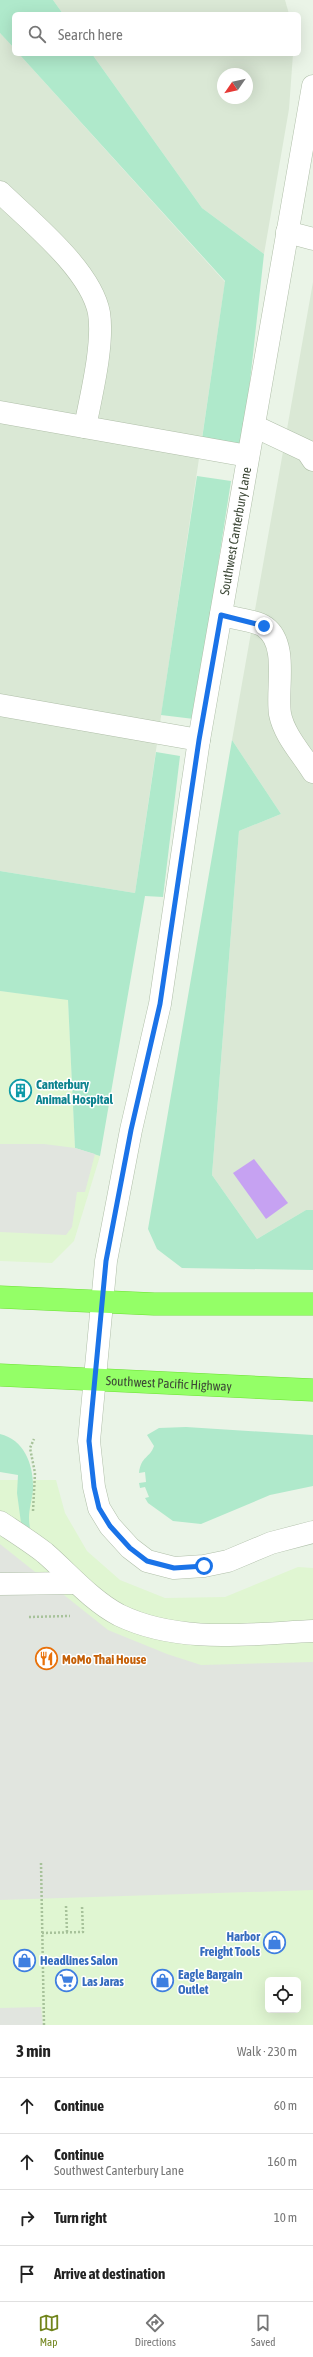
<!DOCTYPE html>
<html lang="en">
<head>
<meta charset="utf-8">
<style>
	body { margin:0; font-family:"Asap Condensed",sans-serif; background:#f6f6f6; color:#222 }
	.controls { position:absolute; right:12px; bottom:12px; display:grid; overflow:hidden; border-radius:6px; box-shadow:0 4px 16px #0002 }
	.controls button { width:36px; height:36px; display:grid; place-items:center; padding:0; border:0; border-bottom:1px solid #e0e0e0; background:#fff; color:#222; font:20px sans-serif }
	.compass { position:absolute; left:217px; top:68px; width:36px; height:36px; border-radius:50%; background:#fff; box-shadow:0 4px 16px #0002; rotate:236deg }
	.stop { position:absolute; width:12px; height:12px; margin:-9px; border:3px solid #1a73e8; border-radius:50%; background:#fff }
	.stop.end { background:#1a73e8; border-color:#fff; box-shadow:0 1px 4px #0008 }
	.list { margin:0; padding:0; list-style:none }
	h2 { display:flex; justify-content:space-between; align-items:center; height:52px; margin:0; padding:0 16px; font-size:17px }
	h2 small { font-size:13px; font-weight:400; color:#767676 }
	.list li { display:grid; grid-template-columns:26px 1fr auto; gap:12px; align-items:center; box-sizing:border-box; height:56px; padding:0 16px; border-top:1px solid #e0e0e0 }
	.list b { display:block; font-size:15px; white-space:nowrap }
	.list p { margin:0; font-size:13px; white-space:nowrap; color:#767676 }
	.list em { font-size:13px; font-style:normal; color:#767676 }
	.icon { flex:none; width:22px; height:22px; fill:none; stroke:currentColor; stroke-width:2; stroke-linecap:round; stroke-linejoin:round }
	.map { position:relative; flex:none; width:313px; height:2025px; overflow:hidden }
	.search { position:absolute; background:#fff; box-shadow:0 4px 16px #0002; left:12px; right:12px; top:12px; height:44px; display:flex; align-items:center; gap:10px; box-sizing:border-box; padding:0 14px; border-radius:6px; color:#767676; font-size:15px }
	.sheet { height:276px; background:#fff }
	nav { display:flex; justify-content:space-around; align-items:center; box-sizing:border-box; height:56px; border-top:1px solid #e0e0e0; background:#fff; font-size:11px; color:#767676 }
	nav a { display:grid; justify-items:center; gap:2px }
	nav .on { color:#71851c }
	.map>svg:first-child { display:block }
	.residential { fill:#dae8d5; fill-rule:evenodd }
	.commercial { fill:#e0f6d2; fill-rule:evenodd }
	.green { fill:#afe9cb }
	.parking { fill:#e1e5df }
	.water { fill:#c6a2f2 }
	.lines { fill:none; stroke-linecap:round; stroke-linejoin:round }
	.minor-casing { stroke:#b0bfa9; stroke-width:23 }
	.highway-casing { stroke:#6de034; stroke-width:23 }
	.path { stroke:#a7c29a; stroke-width:2.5; stroke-dasharray:2 2; stroke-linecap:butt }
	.minor { stroke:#fff; stroke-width:22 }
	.highway { stroke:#94ff67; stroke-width:22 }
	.route { stroke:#1a73e8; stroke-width:5 }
	.labels { text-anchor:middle; stroke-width:3; stroke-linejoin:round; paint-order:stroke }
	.street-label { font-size:13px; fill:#3c4736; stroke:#fff }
	.culture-label { font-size:13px; font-weight:bold; fill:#0d838f; stroke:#fff; text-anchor:start }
	.food-label { font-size:13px; font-weight:bold; fill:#c56008; stroke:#fff; text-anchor:start }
	.shop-label { font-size:13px; font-weight:bold; fill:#366cbe; stroke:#fff; text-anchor:start }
</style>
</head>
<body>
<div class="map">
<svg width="313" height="2025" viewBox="0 0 313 2025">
	<rect width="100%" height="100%" fill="#eaf4e7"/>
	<g class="residential">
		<polygon points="53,0 285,0 289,14 63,14"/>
		<polygon points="0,33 14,48 14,54 19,54 225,282 135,893 0,871"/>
		<path d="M92,54h201l-4,55 -25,145 -62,-46zM223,74h24v24h-24z"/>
		<polygon points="313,282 313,1210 306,1210 257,1239 212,1175 239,831 281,814 232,740"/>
	</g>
	<g class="commercial">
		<polygon points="0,991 68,999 75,1148 100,1156 74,1241 52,1263 0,1261"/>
		<path d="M0,1480h56l9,33 22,38 33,29 45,18 60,-1 73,-30 15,1v457h-313zM268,1980h30v30h-30z"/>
	</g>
	<g class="green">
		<polygon points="0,0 53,0 63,14 14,14 14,48 0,33"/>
		<polygon points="19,54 92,54 202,208 264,254 243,445 202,439 225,281"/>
		<polygon points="197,476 231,481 194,719 161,715"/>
		<polygon points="232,740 281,814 239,831 212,1175 257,1239 306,1210 313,1210 313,1270 182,1268 157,1249 148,1229"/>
		<polygon points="156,752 180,756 163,897 145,896 100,1156 75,1148 68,1000 0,991 0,871 135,893"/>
		<path d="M186,1427l127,8v51l-43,9 -69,29 -28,-3 -25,-18 -3,-5 4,-1 -4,-10 -5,1 -1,-5 7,-1 -1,-10 -6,1c2,-17 11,-15 15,-27l-7,-11 12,-7z"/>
		<path d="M0,1434c25,6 34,32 33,56 -1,10 -4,19 -4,28 0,7 2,15 3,22l-11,-17 -4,-30 1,-18 -18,-3z"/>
	</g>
	<g class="parking">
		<polygon points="0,1144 44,1144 75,1148 95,1154 85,1192 77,1192 72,1227 66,1235 0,1232"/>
		<polygon points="0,1544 108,1630 167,1654 201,1665 313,1662 313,1890 0,1900"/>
		<polygon points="41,2007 43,2025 0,2025 0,2008"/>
	</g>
	<polygon class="water" points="254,1159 288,1203 266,1219 233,1173"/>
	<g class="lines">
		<defs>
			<g id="minor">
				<polyline points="313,86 199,740 160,1004 131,1130 106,1261 89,1441 94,1487 99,1508 110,1526 130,1548 147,1561 174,1568 204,1566 228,1561 271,1543 313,1532"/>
				<path d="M0,192c31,30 91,78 99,121 5,31 -8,83 -14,114"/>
				<polyline points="287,232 313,239"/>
				<polyline points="0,412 248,456"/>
				<polyline points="254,426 307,451 313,460"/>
				<path d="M221,615c11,3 36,6 44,12 24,17 11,62 15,87 4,21 22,40 33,58"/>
				<polyline points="0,705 199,740"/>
				<path d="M0,1522c15,10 31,20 45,31 23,20 47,48 74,62 60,29 130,19 194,16"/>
				<polyline points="0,1584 76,1583"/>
			</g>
			<g id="highway">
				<polyline points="0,1297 154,1304 313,1304"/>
				<path id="s1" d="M0,1375l313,15"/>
			</g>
		</defs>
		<use href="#minor" class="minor-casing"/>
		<use href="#highway" class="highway-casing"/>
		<g class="path">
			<polyline points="33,1511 35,1473 30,1448 34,1439"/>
			<polyline points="29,1617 70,1616"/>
			<polyline points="41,1863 44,2025"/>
			<polyline points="66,1906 67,1932"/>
			<polyline points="42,1933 83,1932 82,1906"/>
		</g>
		<use href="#minor" class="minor"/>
		<use href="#highway" class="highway"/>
	</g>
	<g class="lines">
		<polyline class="route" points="204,1566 174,1568 147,1561 130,1548 110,1526 99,1508 94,1487 89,1441 106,1261 131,1130 160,1004 199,740 221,615 264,626"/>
	</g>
	<defs>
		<symbol id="building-ring" viewBox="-11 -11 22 22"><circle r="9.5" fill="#fff" stroke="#0f9aa8" stroke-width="1.5"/><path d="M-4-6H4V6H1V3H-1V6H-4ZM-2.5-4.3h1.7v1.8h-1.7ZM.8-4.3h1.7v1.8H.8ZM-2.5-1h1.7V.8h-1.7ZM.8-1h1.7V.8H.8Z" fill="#0f9aa8"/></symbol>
		<symbol id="restaurant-ring" viewBox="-11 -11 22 22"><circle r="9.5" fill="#fff" stroke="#e8710a" stroke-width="1.5"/><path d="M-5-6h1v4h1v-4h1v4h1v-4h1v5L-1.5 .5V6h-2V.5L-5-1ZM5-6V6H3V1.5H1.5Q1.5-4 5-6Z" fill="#e8710a"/></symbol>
		<symbol id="shop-ring" viewBox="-11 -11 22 22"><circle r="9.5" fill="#fff" stroke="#3f7fe0" stroke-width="1.5"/><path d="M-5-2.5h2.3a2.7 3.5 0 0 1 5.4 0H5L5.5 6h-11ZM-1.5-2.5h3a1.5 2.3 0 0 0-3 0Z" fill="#3f7fe0"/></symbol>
		<symbol id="supermarket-ring" viewBox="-11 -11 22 22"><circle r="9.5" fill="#fff" stroke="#3f7fe0" stroke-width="1.5"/><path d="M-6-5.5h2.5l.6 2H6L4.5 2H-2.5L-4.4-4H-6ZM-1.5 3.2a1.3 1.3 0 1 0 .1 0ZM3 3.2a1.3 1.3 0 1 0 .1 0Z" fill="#3f7fe0"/></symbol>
	</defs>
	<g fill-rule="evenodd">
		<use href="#building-ring" x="8" y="1078" width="25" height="25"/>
		<use href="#restaurant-ring" x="34" y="1646" width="25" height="25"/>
		<use href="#shop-ring" x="262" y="1930" width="25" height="25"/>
		<use href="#shop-ring" x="12" y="1948" width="25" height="25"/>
		<use href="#supermarket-ring" x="54" y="1968" width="25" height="25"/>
		<use href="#shop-ring" x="150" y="1968" width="25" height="25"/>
	</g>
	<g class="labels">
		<g class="street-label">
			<text transform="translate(235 531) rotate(-80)" y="5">Southwest Canterbury Lane</text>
			<text dy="5" stroke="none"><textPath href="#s1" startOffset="169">Southwest Pacific Highway</textPath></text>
		</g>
		<g class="culture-label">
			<text x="36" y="1089">Canterbury<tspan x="36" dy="15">Animal Hospital</tspan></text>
		</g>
		<g class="food-label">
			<text x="62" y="1664">MoMo Thai House</text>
		</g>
		<g class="shop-label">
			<text x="260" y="1941" text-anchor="end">Harbor<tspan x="260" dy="15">Freight Tools</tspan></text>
			<text x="40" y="1965">Headlines Salon</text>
			<text x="178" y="1979">Eagle Bargain<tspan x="178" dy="15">Outlet</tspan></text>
			<text x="82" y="1986">Las Jaras</text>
		</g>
	</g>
</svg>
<div class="controls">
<button><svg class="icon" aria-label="locate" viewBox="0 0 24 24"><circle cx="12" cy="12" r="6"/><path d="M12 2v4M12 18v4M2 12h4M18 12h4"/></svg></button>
</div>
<svg class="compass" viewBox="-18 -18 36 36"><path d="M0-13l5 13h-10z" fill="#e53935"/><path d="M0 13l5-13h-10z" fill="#767676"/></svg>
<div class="stop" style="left:204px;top:1566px"></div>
<div class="stop end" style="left:264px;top:626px"></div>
<div class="search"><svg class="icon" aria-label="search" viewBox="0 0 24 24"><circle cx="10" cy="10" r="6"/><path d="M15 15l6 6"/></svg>Search here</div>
</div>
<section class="sheet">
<h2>3 min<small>Walk · 230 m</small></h2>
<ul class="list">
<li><svg class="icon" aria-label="ahead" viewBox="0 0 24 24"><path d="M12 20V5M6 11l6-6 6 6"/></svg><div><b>Continue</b></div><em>60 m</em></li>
<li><svg class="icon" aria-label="ahead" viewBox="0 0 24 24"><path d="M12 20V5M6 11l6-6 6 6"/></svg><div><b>Continue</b><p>Southwest Canterbury Lane</p></div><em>160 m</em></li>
<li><svg class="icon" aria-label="right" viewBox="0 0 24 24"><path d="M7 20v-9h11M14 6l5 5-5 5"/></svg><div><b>Turn right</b></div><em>10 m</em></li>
<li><svg class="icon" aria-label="arrive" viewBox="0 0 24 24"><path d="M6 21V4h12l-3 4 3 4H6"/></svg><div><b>Arrive at destination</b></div></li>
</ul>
</section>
<nav>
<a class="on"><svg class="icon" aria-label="map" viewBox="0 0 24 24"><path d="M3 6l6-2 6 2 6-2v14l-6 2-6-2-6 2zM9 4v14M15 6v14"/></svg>Map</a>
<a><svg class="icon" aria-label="directions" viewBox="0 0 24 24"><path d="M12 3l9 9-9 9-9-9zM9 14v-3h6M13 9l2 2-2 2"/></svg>Directions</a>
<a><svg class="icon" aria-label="saved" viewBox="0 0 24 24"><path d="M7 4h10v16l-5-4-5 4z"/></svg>Saved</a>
</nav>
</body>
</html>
